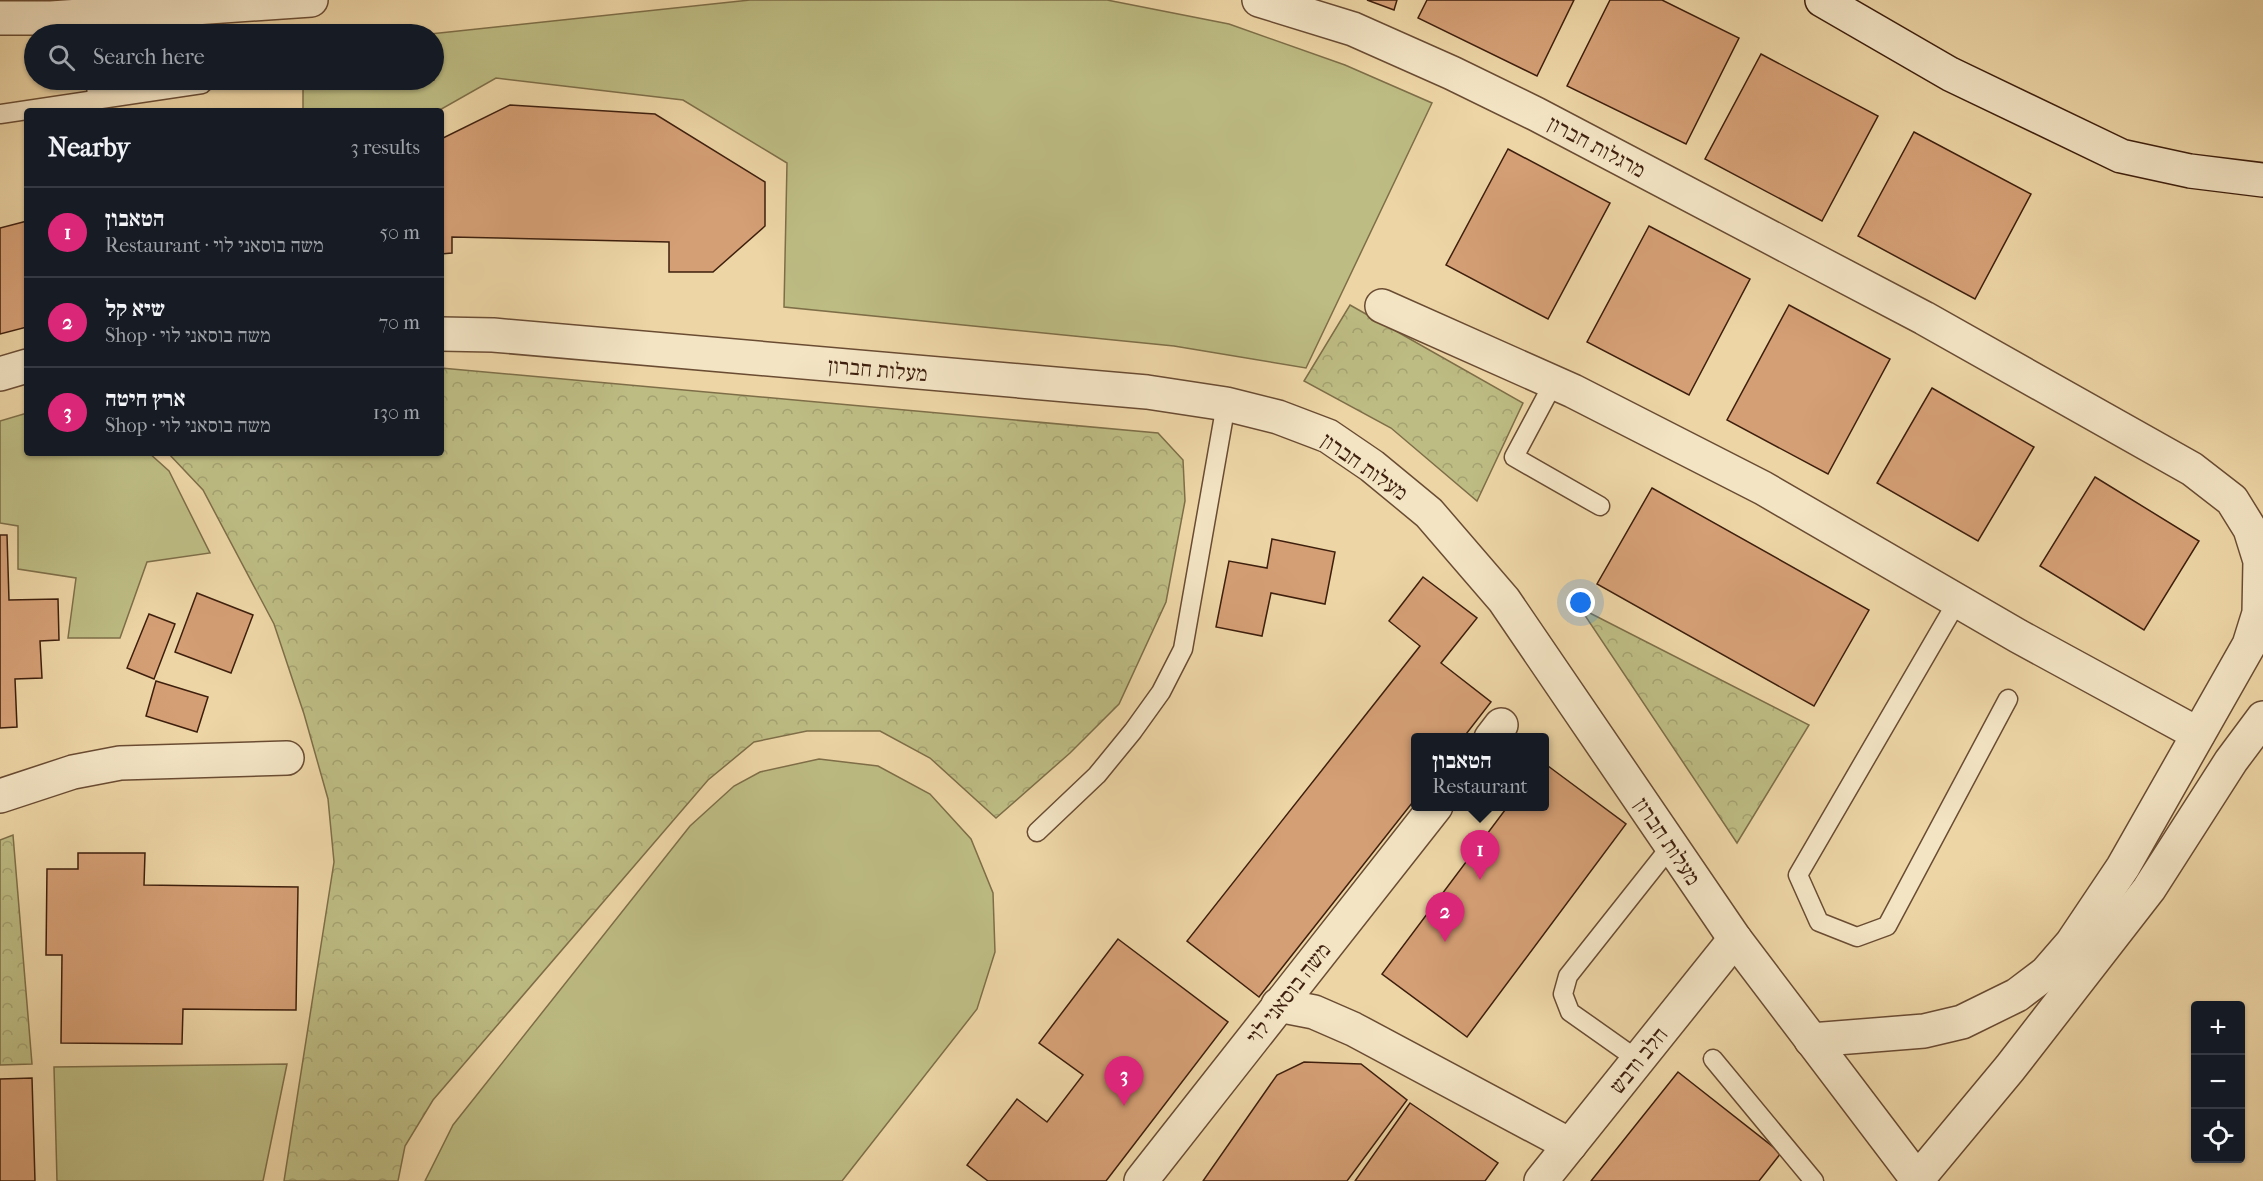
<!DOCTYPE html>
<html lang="en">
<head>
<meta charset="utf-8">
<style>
	body { margin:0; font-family:"IM FELL French Canon","Frank Ruhl Libre",serif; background:#242831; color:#f1f3f6 }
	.controls { position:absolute; right:18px; bottom:18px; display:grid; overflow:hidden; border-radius:6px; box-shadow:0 2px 4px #0004 }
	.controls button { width:54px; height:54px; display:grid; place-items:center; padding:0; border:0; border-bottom:2px solid #363941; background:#171b24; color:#f1f3f6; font:30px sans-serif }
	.you { position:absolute; left:1581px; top:603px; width:21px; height:21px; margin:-15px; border:4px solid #fff; border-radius:50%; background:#1a73e8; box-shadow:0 0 0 9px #1a73e833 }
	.badge { display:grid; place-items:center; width:39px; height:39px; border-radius:50%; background:#db2777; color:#fff; font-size:20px; font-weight:700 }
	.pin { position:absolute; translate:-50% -50px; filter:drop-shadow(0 2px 3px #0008) }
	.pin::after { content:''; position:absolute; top:32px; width:21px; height:18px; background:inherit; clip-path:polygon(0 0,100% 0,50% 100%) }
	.popup { position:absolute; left:1411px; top:733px; width:138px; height:78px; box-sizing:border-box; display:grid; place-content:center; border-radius:6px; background:#171b24; filter:drop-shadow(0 2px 4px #0005); font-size:20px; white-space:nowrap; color:#9ea1a6 }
	.popup b { font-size:22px; color:#f1f3f6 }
	.popup::after { content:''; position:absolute; left:50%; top:100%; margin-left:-12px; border:12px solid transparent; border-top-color:#171b24 }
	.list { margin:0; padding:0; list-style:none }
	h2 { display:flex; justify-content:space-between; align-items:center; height:78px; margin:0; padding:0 24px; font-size:26px }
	h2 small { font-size:20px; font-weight:400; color:#9ea1a6 }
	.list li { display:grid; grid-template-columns:39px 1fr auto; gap:18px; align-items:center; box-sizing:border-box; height:90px; padding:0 24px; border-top:2px solid #363941 }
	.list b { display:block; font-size:22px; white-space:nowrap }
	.list p { margin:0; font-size:20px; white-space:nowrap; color:#9ea1a6 }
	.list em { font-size:20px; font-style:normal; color:#9ea1a6 }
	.icon { flex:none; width:33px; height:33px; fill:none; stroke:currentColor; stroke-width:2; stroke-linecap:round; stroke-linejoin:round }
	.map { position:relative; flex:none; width:2263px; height:1181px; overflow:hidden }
	.search { position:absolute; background:#171b24; box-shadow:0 2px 4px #0004; left:24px; top:24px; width:420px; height:66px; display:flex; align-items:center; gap:15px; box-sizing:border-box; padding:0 21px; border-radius:33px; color:#9ea1a6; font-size:22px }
	.panel { position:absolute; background:#171b24; box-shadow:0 2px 4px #0004; left:24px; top:108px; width:420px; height:348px; border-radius:6px }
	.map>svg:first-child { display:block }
	.grass { fill:#bdbc83; stroke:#7e6e48; stroke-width:1.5 }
	.park { fill:url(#park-crowns); stroke:#7e6e48; stroke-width:1.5 }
	.building { fill:#d59f75; stroke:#3e1f0d; stroke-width:1.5 }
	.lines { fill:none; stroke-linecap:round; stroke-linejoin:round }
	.service-casing { stroke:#6a4c33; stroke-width:21 }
	.minor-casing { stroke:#6a4c33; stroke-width:36 }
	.tertiary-casing { stroke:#6a4c33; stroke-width:36 }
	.secondary-casing { stroke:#3e1f0d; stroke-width:36 }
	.service { stroke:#f3e4c4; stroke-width:18 }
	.minor { stroke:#f3e4c4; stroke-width:33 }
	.tertiary { stroke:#f3e4c4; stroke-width:33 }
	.secondary { stroke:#f3e4c4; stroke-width:33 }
	.labels { text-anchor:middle; stroke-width:4.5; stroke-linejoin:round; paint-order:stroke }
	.street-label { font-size:22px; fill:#3e1f0d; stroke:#f3e4c4 }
</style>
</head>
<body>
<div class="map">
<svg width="2263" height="1181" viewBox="0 0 2263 1181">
	<defs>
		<pattern id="park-crowns" width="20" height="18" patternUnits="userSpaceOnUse" patternTransform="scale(1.5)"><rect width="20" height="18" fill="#bdbc83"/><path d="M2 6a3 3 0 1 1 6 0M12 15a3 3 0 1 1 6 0" fill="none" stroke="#a4a170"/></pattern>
	</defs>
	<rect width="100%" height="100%" fill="#edd5a5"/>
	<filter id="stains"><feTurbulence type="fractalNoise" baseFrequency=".00333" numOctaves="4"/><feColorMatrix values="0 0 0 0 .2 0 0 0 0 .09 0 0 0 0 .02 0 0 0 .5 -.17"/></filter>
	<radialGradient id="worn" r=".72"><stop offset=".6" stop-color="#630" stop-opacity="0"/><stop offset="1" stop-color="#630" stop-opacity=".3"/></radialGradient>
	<g class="grass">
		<polygon points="750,0 1107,0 1229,24 1345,65 1432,103 1306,368 1174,346 784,307 787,163 683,100 496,78 438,111 303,111 303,80 434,80 434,34 430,34"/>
		<polygon points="27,413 27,453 149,453 169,471 210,553 147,562 120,638 68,638 76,578 18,569 18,526 0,523 0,421"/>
		<polygon points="819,759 878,766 930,794 971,839 993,893 995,952 977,1009 842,1181 425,1181 453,1125 690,826 734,786 760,772"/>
		<polygon points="287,1064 263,1181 57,1181 54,1067"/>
	</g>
	<g class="park">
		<polygon points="1350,305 1523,403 1477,501 1391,428 1304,381"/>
		<polygon points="441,368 1158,433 1183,460 1185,501 1166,602 1119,704 1070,753 996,818 930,758 880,731 807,731 754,742 708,780 433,1100 405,1146 398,1181 284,1181 334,862 328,799 304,714 274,624 203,490 168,453 441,453"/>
		<polygon points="1580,608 1809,725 1737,843"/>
		<polygon points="13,835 32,1064 0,1065 0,840"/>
	</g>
	<g class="building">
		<polygon points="1367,0 1397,0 1394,10"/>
		<polygon points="1427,0 1574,0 1537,76 1418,18"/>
		<polygon points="1610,0 1662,0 1739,38 1686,144 1567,86"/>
		<polygon points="1761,54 1878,116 1822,221 1705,159"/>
		<polygon points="510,105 655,114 765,182 765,226 713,272 669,272 669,242 452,237 452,253 441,254 441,139"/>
		<polygon points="1914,132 2031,194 1975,299 1858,236"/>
		<polygon points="1508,149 1610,203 1548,319 1446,265"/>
		<polygon points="27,221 27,327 0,334 0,228"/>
		<polygon points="1649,226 1750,279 1689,395 1587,342"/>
		<polygon points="1789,305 1890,359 1828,474 1727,420"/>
		<polygon points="1932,388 2034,447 1978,541 1877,483"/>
		<polygon points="2095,477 2199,541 2144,630 2040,566"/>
		<polygon points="1652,488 1869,610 1814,706 1597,584"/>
		<polygon points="0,535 7,535 9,600 58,599 59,640 40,641 42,678 15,679 17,727 0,728"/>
		<polygon points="1272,539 1335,552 1325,604 1271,593 1262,636 1216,627 1229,561 1267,568"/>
		<polygon points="1423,577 1477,618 1441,663 1491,702 1463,738 1416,738 1416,798 1259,997 1187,941 1420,646 1389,621"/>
		<polygon points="197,593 253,615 231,673 175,652"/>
		<polygon points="149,614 175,624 154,679 127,668"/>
		<polygon points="156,681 208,697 197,732 146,716"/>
		<polygon points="1544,763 1626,824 1467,1037 1382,974 1508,806 1544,806"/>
		<polygon points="78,853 145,853 144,885 298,887 296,1010 183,1009 182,1044 61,1043 62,955 46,955 47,869 78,869"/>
		<polygon points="1118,939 1228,1022 1106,1181 988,1181 967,1165 1017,1099 1047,1122 1083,1075 1039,1043"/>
		<polygon points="1304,1062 1361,1064 1407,1100 1347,1181 1203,1181 1277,1075"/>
		<polygon points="1678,1072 1781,1153 1759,1181 1591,1181"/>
		<polygon points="32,1078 35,1181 0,1181 0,1079"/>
		<polygon points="1410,1103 1498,1163 1485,1181 1355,1181"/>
	</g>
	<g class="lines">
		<defs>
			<g id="service">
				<polyline points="96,80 97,100"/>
				<polyline points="0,114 202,84"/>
				<polyline points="1554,382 1514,457 1600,506"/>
				<polyline points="1958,600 1798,875 1819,922 1857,937 1887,926 2008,699"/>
				<polyline points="1037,832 1097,775 1133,731 1161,692 1183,649 1226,404"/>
				<polyline points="1713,1059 1814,1181"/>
				<polyline points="1638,1060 1570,1012 1563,994 1568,976 1671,846"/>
			</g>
			<g id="minor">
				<polyline points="1259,0 1353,29 1452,73 1536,114 1924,318 2192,469 2232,500 2250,529 2260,561 2259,613 2249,645 2123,867 2072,943 2046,973 2017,995 1962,1022 1924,1031 1811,1040"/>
				<polyline points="0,18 51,18 311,0"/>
				<polyline points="1382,306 1573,391 1763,488 2018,636 2198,734"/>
				<polyline points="441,334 493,335 1147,392 1226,404 1278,417 1328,436 1372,466 1429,513 1504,600 1735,939 1917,1179"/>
				<polyline points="0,374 27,366"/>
				<polyline points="1491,738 1501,725"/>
				<polyline points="0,796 73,772 120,763 287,758"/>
				<polyline points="1278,1005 1314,1012 1353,1029 1570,1145"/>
				<polyline points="1141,1181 1436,806"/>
				<polyline points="1541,1181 1735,939"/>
			</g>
			<polyline id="tertiary" points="1916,1181 2010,1068 2149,889 2231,761 2263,718"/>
			<polyline id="secondary" points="1822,0 1950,74 2121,156 2190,171 2263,180"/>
		</defs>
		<use href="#service" class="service-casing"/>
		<use href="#minor" class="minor-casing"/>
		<use href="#tertiary" class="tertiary-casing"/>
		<use href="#secondary" class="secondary-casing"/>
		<use href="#service" class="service"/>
		<use href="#minor" class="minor"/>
		<use href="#tertiary" class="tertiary"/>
		<use href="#secondary" class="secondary"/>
	</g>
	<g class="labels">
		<g class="street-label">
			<text transform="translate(1597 146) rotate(28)" y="8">מרגלות חברון</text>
			<text transform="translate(878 369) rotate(5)" y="8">מעלות חברון</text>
			<text transform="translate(1365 466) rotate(35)" y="8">מעלות חברון</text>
			<text transform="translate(1668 841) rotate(56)" y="8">מעלות חברון</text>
			<text transform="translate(1288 993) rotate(-52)" y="8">משה בוסאני לוי</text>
			<text transform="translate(1638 1060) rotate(-51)" y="8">חלב ודבש</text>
		</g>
	</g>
	<rect width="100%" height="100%" filter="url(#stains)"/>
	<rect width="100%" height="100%" fill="url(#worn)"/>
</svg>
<div class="controls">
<button>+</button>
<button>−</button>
<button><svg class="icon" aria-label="locate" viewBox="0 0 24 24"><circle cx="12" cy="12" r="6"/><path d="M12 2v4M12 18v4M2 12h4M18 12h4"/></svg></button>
</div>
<div class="you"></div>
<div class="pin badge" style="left:1480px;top:880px">1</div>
<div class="popup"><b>הטאבון</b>Restaurant</div>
<div class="pin badge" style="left:1445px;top:942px">2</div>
<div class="pin badge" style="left:1124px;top:1106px">3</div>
<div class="search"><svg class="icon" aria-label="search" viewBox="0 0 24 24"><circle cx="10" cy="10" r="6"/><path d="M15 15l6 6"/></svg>Search here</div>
<section class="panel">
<h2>Nearby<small>3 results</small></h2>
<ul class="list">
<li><span class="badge">1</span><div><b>הטאבון</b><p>Restaurant · משה בוסאני לוי</p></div><em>50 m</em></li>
<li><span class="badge">2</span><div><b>שיא קל</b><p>Shop · משה בוסאני לוי</p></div><em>70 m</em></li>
<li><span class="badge">3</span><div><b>ארץ חיטה</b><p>Shop · משה בוסאני לוי</p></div><em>130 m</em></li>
</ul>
</section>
</div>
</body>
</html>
